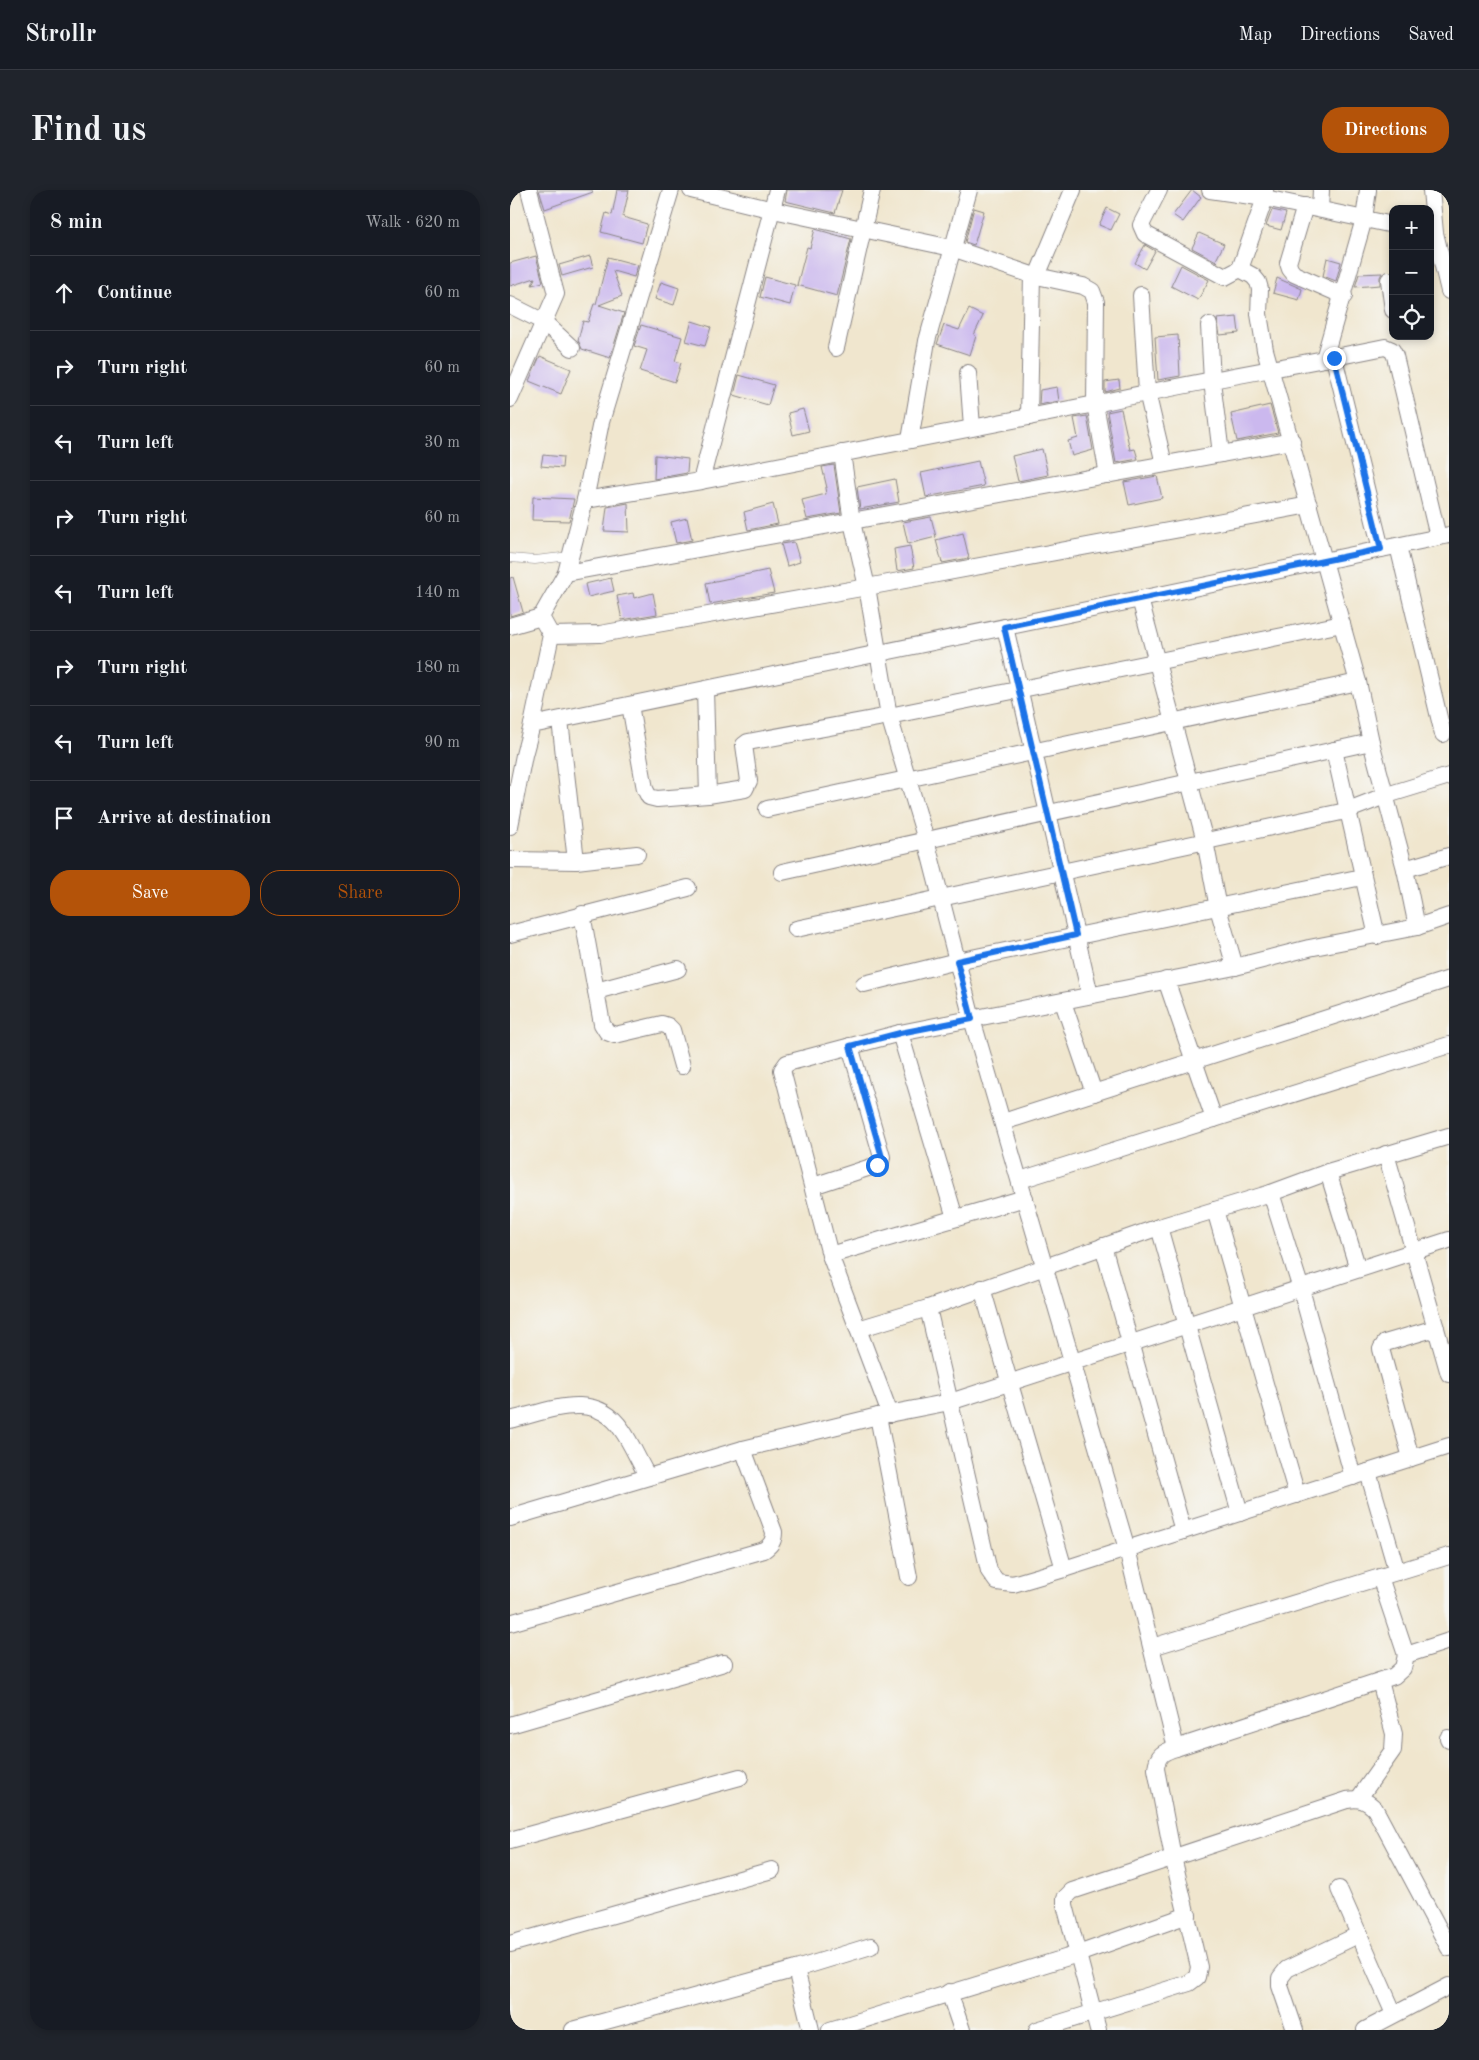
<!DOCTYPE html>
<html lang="en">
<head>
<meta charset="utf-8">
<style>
	body { margin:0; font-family:"Old Standard TT",serif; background:#20242c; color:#f1f3f6 }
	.controls { position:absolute; right:15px; top:15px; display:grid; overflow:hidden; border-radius:10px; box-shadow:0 2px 8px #0003 }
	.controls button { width:45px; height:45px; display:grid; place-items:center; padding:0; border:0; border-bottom:1px solid #363941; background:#171b24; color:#f1f3f6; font:25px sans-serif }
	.stop { position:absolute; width:15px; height:15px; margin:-11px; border:4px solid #1a73e8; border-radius:50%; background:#fff }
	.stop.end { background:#1a73e8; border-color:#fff; box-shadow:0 1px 5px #0008 }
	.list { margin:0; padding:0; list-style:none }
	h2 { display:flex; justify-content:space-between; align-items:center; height:65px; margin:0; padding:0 20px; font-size:21px }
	h2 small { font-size:16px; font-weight:400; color:#9ea1a6 }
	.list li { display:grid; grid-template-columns:32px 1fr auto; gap:15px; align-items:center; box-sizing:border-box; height:75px; padding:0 20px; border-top:1px solid #363941 }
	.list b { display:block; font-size:19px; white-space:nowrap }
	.list em { font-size:16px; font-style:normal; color:#9ea1a6 }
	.actions { display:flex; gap:10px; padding:15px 20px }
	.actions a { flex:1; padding:11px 0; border:1px solid #b45309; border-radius:20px; text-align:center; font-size:18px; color:#b45309 }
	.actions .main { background:#b45309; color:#fff }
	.icon { flex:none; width:28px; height:28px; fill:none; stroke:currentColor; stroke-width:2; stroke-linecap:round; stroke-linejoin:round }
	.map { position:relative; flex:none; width:939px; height:1840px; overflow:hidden; border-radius:20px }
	header { display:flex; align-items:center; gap:30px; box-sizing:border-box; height:70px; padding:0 25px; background:#171b24; border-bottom:1px solid #363941 }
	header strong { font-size:24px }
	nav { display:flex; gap:28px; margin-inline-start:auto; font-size:18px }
	.intro { display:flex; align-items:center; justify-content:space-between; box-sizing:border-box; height:120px; padding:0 30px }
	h1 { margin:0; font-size:35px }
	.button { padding:12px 22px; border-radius:20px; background:#b45309; color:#fff; font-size:18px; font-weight:700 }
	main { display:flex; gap:30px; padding:0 30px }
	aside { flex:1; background:#171b24; border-radius:20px; box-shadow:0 2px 8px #0003 }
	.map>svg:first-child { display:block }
	.building { fill:#cbb8ee }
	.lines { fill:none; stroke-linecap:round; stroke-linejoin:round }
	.service-casing { stroke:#898484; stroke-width:9 }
	.minor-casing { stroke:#898484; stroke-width:18 }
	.service { stroke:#fff; stroke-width:8 }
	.minor { stroke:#fff; stroke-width:16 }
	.route { stroke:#1a73e8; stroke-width:6 }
</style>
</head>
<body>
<header>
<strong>Strollr</strong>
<nav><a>Map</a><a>Directions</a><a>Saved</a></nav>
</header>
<div class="intro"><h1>Find us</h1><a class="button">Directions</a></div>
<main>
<aside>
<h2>8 min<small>Walk · 620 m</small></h2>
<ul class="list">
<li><svg class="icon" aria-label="ahead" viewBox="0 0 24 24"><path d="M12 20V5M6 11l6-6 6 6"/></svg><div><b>Continue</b></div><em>60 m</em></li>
<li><svg class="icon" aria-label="right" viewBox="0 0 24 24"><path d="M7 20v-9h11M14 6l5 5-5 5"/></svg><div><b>Turn right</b></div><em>60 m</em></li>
<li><svg class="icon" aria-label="left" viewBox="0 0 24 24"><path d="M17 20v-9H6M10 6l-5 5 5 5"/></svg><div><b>Turn left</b></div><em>30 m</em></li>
<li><svg class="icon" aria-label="right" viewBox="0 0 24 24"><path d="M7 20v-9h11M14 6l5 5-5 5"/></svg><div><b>Turn right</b></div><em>60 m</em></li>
<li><svg class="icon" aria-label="left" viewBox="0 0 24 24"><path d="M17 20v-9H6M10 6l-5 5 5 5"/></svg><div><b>Turn left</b></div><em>140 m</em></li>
<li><svg class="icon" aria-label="right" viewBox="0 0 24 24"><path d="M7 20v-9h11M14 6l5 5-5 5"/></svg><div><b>Turn right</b></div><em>180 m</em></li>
<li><svg class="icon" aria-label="left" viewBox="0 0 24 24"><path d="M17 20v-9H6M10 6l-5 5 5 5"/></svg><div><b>Turn left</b></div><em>90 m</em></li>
<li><svg class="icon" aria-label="arrive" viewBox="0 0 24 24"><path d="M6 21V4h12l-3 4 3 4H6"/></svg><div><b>Arrive at destination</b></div></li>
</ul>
<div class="actions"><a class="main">Save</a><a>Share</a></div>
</aside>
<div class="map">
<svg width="939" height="1840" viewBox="0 0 939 1840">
	<rect width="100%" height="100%" fill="#f6f6f2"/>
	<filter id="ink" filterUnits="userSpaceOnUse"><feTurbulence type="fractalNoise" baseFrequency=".02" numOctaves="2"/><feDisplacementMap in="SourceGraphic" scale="10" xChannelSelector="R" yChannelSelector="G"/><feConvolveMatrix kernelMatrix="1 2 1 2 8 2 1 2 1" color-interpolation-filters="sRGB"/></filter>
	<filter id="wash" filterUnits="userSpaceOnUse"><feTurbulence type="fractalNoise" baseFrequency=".0096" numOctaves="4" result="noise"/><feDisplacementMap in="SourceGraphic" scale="20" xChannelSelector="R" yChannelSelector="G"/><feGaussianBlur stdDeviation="1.12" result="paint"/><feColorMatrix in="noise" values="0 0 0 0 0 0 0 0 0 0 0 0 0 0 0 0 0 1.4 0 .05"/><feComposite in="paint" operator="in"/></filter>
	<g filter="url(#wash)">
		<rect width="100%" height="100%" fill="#f0e6ce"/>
		<g id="blocks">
			<g class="building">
				<polygon points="29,0 82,0 83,2 35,19"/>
				<polygon points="107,0 119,0 113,27 137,34 132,53 91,42 96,23 102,25"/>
				<polygon points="277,0 332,0 325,23 275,11"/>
				<polygon points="682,0 691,7 673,32 663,25"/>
				<polygon points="464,18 474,21 464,55 455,52"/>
				<polygon points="597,18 609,24 601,40 589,35"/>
				<polygon points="762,20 776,23 771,40 756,36"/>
				<polygon points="305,39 341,49 327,106 287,95 297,57 300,58"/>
				<polygon points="689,43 714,54 706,70 708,72 682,58"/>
				<polygon points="635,55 645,61 635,79 625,73"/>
				<polygon points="26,66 33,92 22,95 25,88 0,96 0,73"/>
				<polygon points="80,66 83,77 52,86 49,75"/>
				<polygon points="98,67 128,75 124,87 103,81 112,106 89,115 114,123 100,168 72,159 68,150 73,131 78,132 84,114 86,114"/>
				<polygon points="817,68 831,72 826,91 813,86"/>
				<polygon points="671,75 699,90 688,110 661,96"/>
				<polygon points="872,83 870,87 870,95 845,97 849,84"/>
				<polygon points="255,87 285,95 280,115 250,107"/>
				<polygon points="767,88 792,99 789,110 763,103"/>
				<polygon points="151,92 169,98 164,115 145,109"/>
				<polygon points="459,119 473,126 464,145 466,146 460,165 427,154 434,135 449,140"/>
				<polygon points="727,127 729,143 710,145 707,129"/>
				<polygon points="182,131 201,137 195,156 176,151"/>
				<polygon points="131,135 172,147 165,171 171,173 165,192 130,181 137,160 124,156"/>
				<polygon points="668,145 670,186 648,190 645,147"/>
				<polygon points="30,166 61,179 51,204 19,191"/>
				<polygon points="229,185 264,195 258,215 224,205"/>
				<polygon points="609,190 610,198 595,202 595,192"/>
				<polygon points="547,197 549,211 529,215 530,200"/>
				<polygon points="760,215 768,243 727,251 721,224"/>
				<polygon points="293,219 299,241 283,245 278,223"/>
				<polygon points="611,219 620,260 625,259 628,269 606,273 597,222"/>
				<polygon points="577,226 583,260 562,266 558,251 568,248 564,228"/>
				<polygon points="532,259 538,285 508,291 502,266"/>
				<polygon points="33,265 53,267 52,278 31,276"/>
				<polygon points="145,265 178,269 177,283 144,289"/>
				<polygon points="468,271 474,296 416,307 411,283"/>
				<polygon points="324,275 331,323 297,329 292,310 316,304 315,298 317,298 312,277"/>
				<polygon points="647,286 652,308 619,315 614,292"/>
				<polygon points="385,289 389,312 350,319 347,297"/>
				<polygon points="23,307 64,309 59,331 22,330"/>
				<polygon points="118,313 119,342 94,341 97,317"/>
				<polygon points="263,314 268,334 238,340 234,322"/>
				<polygon points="421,327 426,347 398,354 393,332"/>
				<polygon points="177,328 182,350 166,353 161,332"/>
				<polygon points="453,343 459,368 432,373 426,350"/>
				<polygon points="284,352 290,372 277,376 271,354"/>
				<polygon points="400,356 404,378 387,381 384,359"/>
				<polygon points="258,380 264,403 200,414 196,393"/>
				<polygon points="3,387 13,422 0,426 0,388"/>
				<polygon points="101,388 104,401 78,407 75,394"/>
				<polygon points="123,403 124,408 143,403 147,424 112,430 107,406"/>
			</g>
		</g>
	</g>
	<g filter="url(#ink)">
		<use href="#blocks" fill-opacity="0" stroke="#898484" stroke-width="1"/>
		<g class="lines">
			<defs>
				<polyline id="service" points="0,368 25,370 60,366"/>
				<g id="minor">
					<polyline points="181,0 263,20 442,58 522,85 573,96 582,101 586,112 585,214 598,285"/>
					<polyline points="649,0 631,35 635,44 715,87 730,79 743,86 748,92 750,99 749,124 755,160 848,492 861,552 895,679 939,666"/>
					<polyline points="700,0 755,8 883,35"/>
					<polyline points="921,0 925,43 939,101"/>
					<polyline points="795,16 778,73 780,79 784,84 834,106"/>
					<polyline points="810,19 811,0"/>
					<polyline points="730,79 755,8 755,0"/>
					<polyline points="527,86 563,0"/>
					<polyline points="879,90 883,120"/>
					<polyline points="631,105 637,202 654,274"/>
					<polyline points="0,115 34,132 62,158"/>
					<polyline points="699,135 702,191 711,264"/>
					<polyline points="326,158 362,0"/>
					<polyline points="824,168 871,359"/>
					<polyline points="814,169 854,29 858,0"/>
					<polyline points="458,183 462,237"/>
					<polyline points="0,209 46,104 19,0"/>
					<polyline points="519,227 522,85"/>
					<polyline points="400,250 417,151 459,0"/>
					<path d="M332,263l10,69 15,65 22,129 37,124 46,179 155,530 49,199c-13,4 -19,7 -20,21l17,88 26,110 -2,10 -8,6 -152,47"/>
					<polyline points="191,291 267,0"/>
					<path d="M75,310l116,-19 394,-77c96,-22 194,-37 290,-57l7,3 3,6 43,181"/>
					<polyline points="888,356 933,544"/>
					<polyline points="56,383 782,251"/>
					<polyline points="630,409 695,651 708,718 725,777"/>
					<polyline points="0,436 31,427"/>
					<polyline points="495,437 580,805"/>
					<polyline points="41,445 90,444 357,397 799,315"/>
					<polyline points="195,500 198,605"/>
					<polyline points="120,515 135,599 139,607 147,609 198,605 235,599 239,591 234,555 238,552 379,526 832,434"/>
					<polyline points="50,530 66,671"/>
					<polyline points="22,535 939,345"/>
					<polyline points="824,560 867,746"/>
					<polyline points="257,619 848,492"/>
					<polyline points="0,636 14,565 22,535 41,445 31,427 56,383 75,310 91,232 161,0"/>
					<polyline points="0,670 66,671 127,664"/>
					<polyline points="895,679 907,737"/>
					<polyline points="272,682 861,552"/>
					<polyline points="72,724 92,834 97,842 105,845 152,834 158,836 162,840 172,876"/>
					<polyline points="286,739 836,621 877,605 939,586"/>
					<polyline points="0,744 178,698"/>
					<polyline points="656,790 704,929"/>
					<polyline points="354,794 447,771 852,687"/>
					<polyline points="86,801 168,779"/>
					<polyline points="553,812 584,903"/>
					<polyline points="493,932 939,789"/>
					<polyline points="876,964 939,1184"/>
					<polyline points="818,982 848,1079"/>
					<polyline points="510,990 939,855"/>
					<polyline points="303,996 367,975 371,972 372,967 340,856"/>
					<polyline points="761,1003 818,982 939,946"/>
					<polyline points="705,1020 787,1305"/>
					<polyline points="445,1028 390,843 725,777 799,758 907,737 939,726"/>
					<polyline points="649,1037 730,1323"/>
					<polyline points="593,1056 673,1341"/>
					<polyline points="320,1065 515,1008"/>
					<polyline points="472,1098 554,1379"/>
					<polyline points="418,1118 479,1381 487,1392 503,1394 554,1379 939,1256"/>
					<polyline points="348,1139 320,1065 272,880 277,873 390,843"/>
					<polyline points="380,1224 348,1139 418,1118 649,1037 761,1003 791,1099 843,1287"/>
					<polyline points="368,1226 399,1387"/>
					<path d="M0,1230c39,-9 85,-31 112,10 10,14 17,32 26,47"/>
					<polyline points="901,1268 871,1159 875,1153 926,1138"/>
					<polyline points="858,1282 887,1382"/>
					<polyline points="0,1328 233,1259 368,1226 440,1212 939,1050"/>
					<polyline points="870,1387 896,1465"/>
					<path d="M0,1433l254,-73c7,-5 10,-9 10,-18l-31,-83"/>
					<polyline points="642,1457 939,1366"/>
					<polyline points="0,1535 214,1473"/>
					<polyline points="938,1548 939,1550"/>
					<polyline points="666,1558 884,1486 893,1478 896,1465 939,1451"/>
					<polyline points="849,1608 883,1560 884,1544 870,1491"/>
					<polyline points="0,1650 230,1587"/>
					<polyline points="829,1699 884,1824"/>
					<polyline points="0,1754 262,1680"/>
					<polyline points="286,1779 361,1756"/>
					<polyline points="439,1802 452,1840"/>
					<polyline points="63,1840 286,1779 301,1840"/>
					<polyline points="320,1840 568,1764 678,1725"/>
					<path d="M588,1840l-33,-125v-7l7,-7 275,-91c13,-2 19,0 28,9l74,139"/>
					<polyline points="785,1840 770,1796 770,1788 777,1779 850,1744"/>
					<polyline points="855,1840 939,1796"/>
				</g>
			</defs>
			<use href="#service" class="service-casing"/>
			<use href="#minor" class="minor-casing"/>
			<use href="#service" class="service"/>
			<use href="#minor" class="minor"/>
		</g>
	</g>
	<g class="lines" filter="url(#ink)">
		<polyline class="route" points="367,975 371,972 372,967 340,856 390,843 462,829 447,771 566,745 494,437 871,359 824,168"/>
	</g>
</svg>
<div class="controls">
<button>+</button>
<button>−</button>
<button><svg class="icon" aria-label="locate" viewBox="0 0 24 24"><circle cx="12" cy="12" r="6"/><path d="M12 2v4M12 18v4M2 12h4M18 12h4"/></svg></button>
</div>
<div class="stop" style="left:367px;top:975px"></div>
<div class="stop end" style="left:824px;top:168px"></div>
</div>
</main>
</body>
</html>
